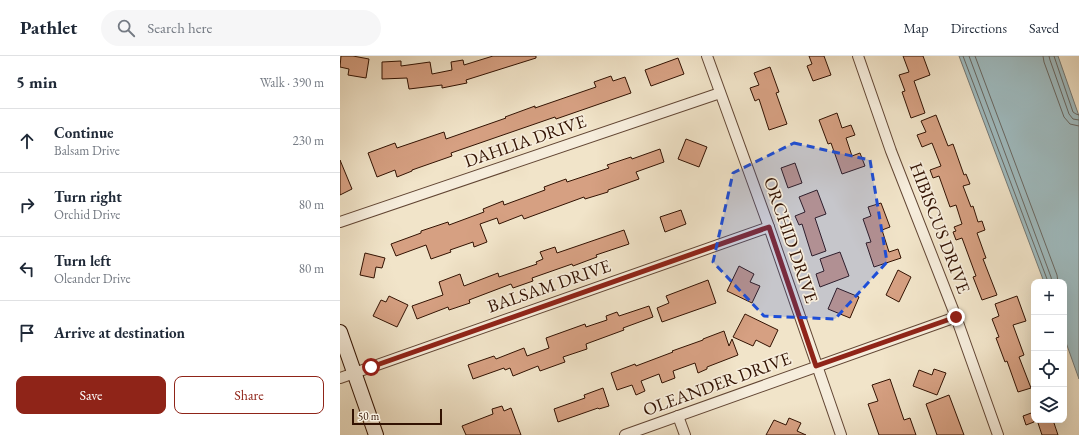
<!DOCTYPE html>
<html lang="en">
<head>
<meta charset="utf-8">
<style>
	body { margin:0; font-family:"EB Garamond",serif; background:#f6f6f7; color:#1f2937 }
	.controls { position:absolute; right:12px; bottom:12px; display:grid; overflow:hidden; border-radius:8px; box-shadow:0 4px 16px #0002 }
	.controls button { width:36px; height:36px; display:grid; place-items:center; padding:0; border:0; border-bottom:1px solid #e0e1e3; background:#fff; color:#1f2937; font:20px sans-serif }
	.scale { position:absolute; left:12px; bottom:10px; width:90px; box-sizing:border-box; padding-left:4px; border:2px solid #321202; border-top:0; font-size:11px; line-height:14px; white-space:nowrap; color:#321202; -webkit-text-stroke:3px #f6eddc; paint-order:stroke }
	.stop { position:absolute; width:12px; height:12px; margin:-9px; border:3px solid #8f2418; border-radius:50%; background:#fff }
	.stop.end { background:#8f2418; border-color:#fff; box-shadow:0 1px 4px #0008 }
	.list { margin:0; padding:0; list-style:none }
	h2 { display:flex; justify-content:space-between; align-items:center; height:52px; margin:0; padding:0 16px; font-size:17px }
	h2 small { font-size:13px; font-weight:400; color:#747a83 }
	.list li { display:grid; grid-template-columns:26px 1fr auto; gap:12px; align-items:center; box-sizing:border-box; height:64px; padding:0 16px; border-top:1px solid #e0e1e3 }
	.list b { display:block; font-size:15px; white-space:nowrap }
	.list p { margin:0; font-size:13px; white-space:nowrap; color:#747a83 }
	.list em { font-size:13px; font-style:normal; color:#747a83 }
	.actions { display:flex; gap:8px; padding:12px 16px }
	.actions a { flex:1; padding:9px 0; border:1px solid #8f2418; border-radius:8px; text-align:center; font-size:14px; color:#8f2418 }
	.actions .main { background:#8f2418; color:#fff }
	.icon { flex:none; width:22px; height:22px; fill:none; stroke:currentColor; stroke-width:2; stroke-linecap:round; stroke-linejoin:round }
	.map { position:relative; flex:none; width:739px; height:379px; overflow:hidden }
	header { display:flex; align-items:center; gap:24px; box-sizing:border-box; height:56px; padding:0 20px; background:#fff; border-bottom:1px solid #e0e1e3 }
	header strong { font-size:19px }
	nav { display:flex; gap:22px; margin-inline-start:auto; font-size:14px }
	.search { width:280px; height:36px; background:#f6f6f7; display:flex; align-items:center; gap:10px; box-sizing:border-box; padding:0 14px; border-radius:22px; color:#747a83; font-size:15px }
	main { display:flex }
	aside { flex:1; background:#fff }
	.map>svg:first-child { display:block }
	.water { fill:#9fbcc1; stroke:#737875 }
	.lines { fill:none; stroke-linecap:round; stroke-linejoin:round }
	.shore { stroke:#686762; stroke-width:1 }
	.building { fill:#d6a082; stroke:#321202 }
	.street-casing { stroke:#624634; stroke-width:12 }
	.secondary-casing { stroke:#321202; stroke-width:16 }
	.street { stroke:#f6eddc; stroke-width:10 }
	.secondary { stroke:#f6eddc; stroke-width:14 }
	.route { stroke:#8f2418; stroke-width:5 }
	.marked { fill:#1d4ed8; fill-opacity:0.2; stroke:#1d4ed8; stroke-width:3; stroke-dasharray:8 5; stroke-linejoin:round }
	.labels { text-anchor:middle; stroke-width:3.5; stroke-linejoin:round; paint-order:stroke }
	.street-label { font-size:18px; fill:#321202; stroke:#f6eddc }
</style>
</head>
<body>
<header>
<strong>Pathlet</strong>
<div class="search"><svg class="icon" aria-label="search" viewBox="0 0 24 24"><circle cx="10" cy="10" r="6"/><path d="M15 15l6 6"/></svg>Search here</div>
<nav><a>Map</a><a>Directions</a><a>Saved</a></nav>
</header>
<main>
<aside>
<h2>5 min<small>Walk · 390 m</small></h2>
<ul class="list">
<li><svg class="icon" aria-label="ahead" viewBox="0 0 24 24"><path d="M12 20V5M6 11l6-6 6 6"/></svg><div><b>Continue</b><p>Balsam Drive</p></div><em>230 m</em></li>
<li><svg class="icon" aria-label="right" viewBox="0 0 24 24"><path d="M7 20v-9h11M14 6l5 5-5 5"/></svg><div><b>Turn right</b><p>Orchid Drive</p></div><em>80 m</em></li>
<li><svg class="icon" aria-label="left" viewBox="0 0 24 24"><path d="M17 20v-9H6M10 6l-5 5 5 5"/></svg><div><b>Turn left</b><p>Oleander Drive</p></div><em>80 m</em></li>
<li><svg class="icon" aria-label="arrive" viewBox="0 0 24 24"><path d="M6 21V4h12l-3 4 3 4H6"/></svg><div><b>Arrive at destination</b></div></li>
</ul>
<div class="actions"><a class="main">Save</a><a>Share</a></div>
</aside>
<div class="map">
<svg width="739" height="379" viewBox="0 0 739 379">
	<rect width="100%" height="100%" fill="#f1e4c9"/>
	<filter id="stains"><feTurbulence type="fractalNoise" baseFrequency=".005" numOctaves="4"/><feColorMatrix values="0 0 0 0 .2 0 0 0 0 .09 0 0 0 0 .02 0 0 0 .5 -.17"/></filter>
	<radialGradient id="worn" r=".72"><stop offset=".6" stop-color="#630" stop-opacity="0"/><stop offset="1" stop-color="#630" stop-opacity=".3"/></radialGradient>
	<polygon class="water" points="619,0 718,0 739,60 739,323 724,281 724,226 704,226"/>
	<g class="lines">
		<g class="shore">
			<polyline points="623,0 707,223 707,226"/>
			<polyline points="629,0 711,221 712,226"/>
			<polyline points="635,0 717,219 718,226"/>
			<polyline points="703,0 704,6 724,61 730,68 739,70"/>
			<polyline points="709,0 710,4 729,58 733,63 739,64"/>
			<polyline points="714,0 733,56 736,58 739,59"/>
		</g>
	</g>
	<g class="building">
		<polygon points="1,0 13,0 29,3 26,22 8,19 9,13 0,11"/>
		<polygon points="153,0 196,0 196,2 126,24 127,27 102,32 102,29 69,33 67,22 42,23 42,6 61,5 61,10 90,6 92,18 112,14 111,6 123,4 124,9"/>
		<polygon points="469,0 484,0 491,19 473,25 467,10 472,8"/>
		<polygon points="563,0 583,0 590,19 574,25 585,57 571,62 562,36 565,35 559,19 569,16"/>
		<polygon points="338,2 344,18 311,30 305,14"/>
		<polygon points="430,11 439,36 436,37 447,68 429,74 419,43 415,45 410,32 419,29 414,17"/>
		<polygon points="271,20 273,25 285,21 291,37 216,63 215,61 111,97 112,100 72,114 72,115 57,121 55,114 37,121 28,97 55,87 57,92 104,76 106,83 166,62 165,61 195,50 195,52 256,31 254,26"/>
		<polygon points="497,57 502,72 511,69 515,79 506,82 512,100 520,97 525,110 502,118 491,87 488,88 479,64"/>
		<polygon points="596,59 608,90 613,88 624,119 626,118 630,128 623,130 631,151 633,150 638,166 642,165 645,174 637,177 646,202 643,203 657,239 642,244 633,221 636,220 622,182 616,184 613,176 616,175 614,171 622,168 616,149 610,151 599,120 593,122 590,114 601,110 592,87 582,91 577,79 586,76 581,65"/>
		<polygon points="346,83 367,91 359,111 338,103"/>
		<polygon points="320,93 324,106 296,116 299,123 268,134 268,136 245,143 244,141 184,163 182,159 159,168 157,162 140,168 147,186 134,191 133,186 110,194 111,196 91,203 86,189 56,200 51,188 81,177 81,175 108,166 109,169 144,156 143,153 163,145 164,149 205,134 204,131 226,123 227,126 269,112 267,109 291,101 292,103"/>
		<polygon points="0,104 12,133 0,139"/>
		<polygon points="455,107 462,127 448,132 441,112"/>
		<polygon points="477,134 486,158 475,162 486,195 472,200 462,168 459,169 455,160 465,156 459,141"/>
		<polygon points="541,147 550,171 542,174 549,196 558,193 561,202 534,211 526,187 531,186 523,163 531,160 528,151"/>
		<polygon points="341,154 346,168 325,176 320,161"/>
		<polygon points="284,174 289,188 256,199 257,201 233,210 232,208 192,222 193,225 173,232 171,228 129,244 130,247 109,254 108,251 77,263 72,250 103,239 99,226 120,218 124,230 158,217 159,221 197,208 196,206 203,203 200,196 215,191 217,197"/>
		<polygon points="500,196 509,220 480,231 476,218 484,215 480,203"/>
		<polygon points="25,197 45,202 42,212 36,211 34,222 20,219"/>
		<polygon points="399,210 414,218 410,226 420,230 412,247 387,235"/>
		<polygon points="558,214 571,221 559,246 546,239"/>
		<polygon points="368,224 376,247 322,266 317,252 329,247 326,240"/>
		<polygon points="497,232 519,241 510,262 488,253"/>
		<polygon points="49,240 68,249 57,271 33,260 41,244 46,246"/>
		<polygon points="677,240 686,265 673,269 684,299 679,301 691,332 678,336 667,305 665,306 656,282 659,281 652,263 659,260 655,248"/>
		<polygon points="309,250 313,261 283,272 284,274 246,288 247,293 223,301 225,306 200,315 198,310 173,320 170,312 165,314 164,312 133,323 128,309 154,300 156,303 184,292 187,300 209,292 206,282 245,268 246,271 267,264 266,260 277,256 279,260"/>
		<polygon points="405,258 438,274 430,291 416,284 413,290 393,281"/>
		<polygon points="384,275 389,290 392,283 398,299 367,311 367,313 358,317 355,307 333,315 335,322 322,327 319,318 301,325 305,335 296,339 292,329 277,334 271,317 295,308 296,310 333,296 332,295 363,284 363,283"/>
		<polygon points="594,313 606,317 597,339 573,330 579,314 592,319"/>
		<polygon points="550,323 564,364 570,362 576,379 539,379 528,348 538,345 532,329"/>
		<polygon points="263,332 269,350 259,353 258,352 218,366 214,353 245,342 244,339"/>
		<polygon points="609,339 624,379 597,379 586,348"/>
		<polygon points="162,350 164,355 171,352 181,379 126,379 122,370 153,358 152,353"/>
		<polygon points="694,356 694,366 686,369 683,360"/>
		<polygon points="449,362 461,367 457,375 466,379 426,379 434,364 446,369"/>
		<polygon points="697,364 713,364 718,379 702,379"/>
	</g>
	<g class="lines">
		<defs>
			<g id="street">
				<polyline points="367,0 429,171 501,379"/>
				<polyline points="518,0 551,95 616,261 658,379"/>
				<polyline points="0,166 380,37"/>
				<polyline points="0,322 429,171"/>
				<polyline points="338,360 345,379"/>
				<polyline points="285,379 616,261"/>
			</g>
			<polyline id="secondary" points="0,276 36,379"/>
		</defs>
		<use href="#street" class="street-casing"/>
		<use href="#secondary" class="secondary-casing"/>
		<use href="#street" class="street"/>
		<use href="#secondary" class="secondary"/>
	</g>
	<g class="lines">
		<polyline class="route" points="31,311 429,171 476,310 616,261"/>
	</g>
	<path class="marked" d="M454,87l76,17 17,102 -52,57 -71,-3 -51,-54 20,-89z"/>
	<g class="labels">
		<g class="street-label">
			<text transform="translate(185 85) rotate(-19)" y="6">DAHLIA DRIVE</text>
			<text transform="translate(600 172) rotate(69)" y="6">HIBISCUS DRIVE</text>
			<text transform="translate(451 184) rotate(71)" y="6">ORCHID DRIVE</text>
			<text transform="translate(209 230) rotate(-19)" y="6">BALSAM DRIVE</text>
			<text transform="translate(377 328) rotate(-20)" y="6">OLEANDER DRIVE</text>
		</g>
	</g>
	<rect width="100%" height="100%" filter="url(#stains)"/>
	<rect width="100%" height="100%" fill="url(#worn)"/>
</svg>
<div class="controls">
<button>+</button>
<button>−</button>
<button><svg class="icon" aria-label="locate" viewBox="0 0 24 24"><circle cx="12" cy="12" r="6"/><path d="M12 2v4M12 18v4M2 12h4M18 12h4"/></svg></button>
<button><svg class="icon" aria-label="layers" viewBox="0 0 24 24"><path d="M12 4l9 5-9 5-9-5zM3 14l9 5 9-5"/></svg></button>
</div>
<div class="scale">50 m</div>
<div class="stop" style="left:31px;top:311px"></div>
<div class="stop end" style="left:616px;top:261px"></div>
</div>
</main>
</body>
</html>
